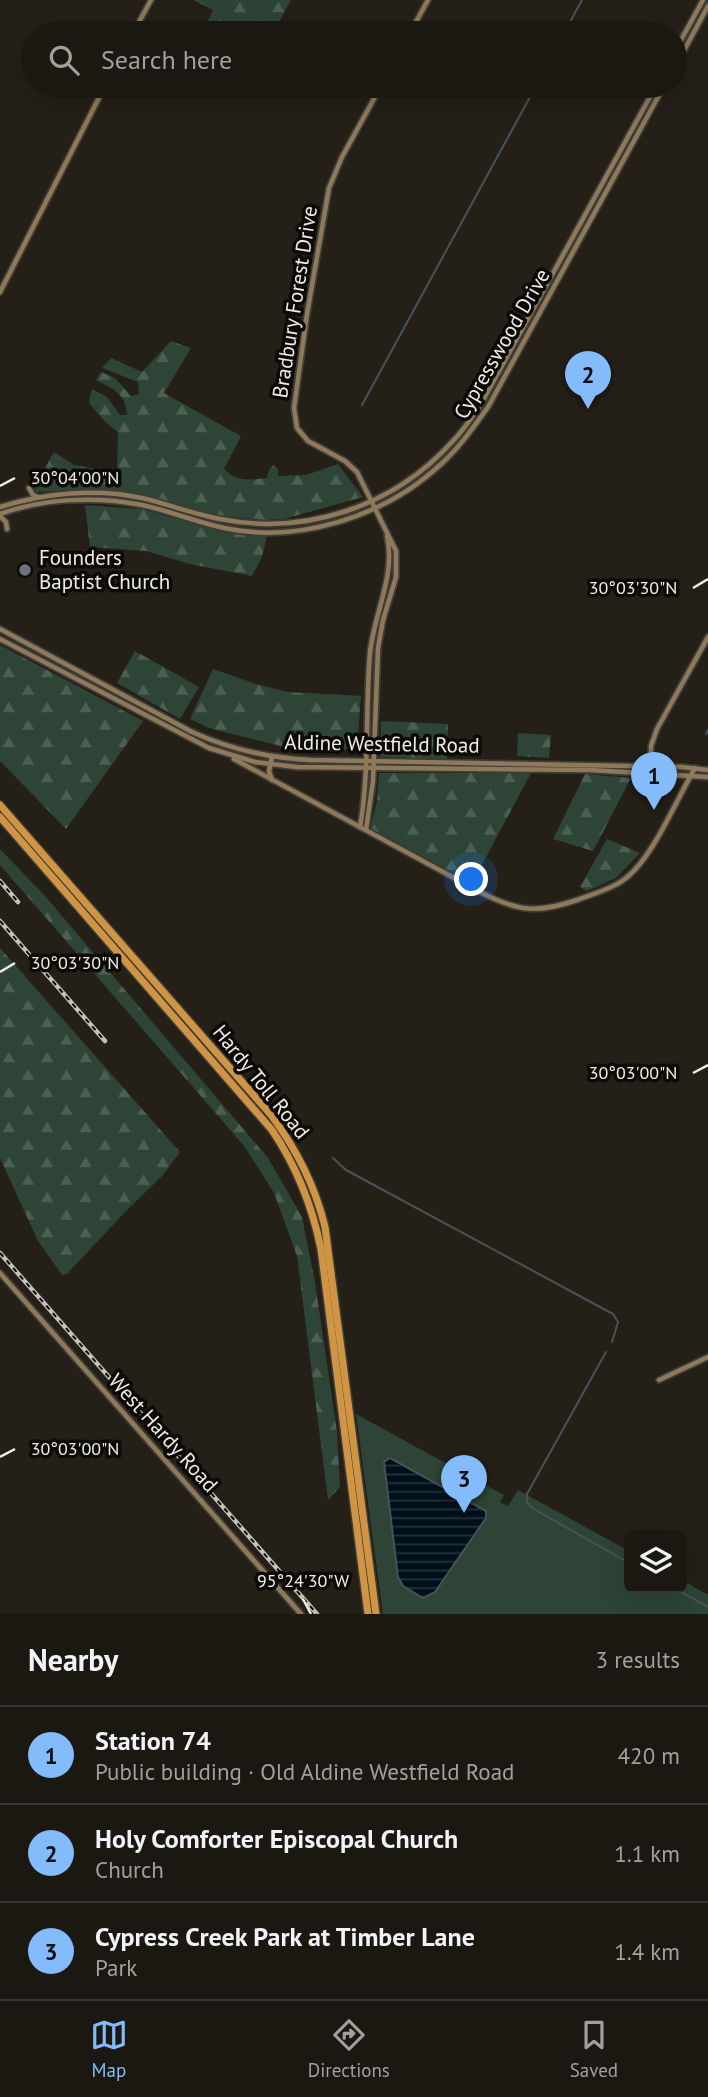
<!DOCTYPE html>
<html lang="en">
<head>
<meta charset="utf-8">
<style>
	body { margin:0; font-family:"PT Sans",sans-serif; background:#282520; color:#f1f3f6 }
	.controls { position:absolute; right:21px; bottom:21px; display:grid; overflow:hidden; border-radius:10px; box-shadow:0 7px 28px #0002 }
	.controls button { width:63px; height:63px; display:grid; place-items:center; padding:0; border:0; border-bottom:2px solid #393732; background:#1b1812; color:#f1f3f6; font:35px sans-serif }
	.you { position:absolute; left:472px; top:880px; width:24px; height:24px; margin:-18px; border:5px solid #fff; border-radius:50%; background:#1a73e8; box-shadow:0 0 0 10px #1a73e833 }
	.badge { display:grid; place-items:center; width:46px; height:46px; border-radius:50%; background:#84bbfb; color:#111; font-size:23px; font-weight:700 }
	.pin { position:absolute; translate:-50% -58px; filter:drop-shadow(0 2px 4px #0008) }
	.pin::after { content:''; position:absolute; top:37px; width:24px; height:21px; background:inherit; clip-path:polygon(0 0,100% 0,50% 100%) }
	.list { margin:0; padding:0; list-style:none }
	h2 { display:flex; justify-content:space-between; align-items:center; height:91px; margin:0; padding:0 28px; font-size:30px }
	h2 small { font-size:23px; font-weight:400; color:#a0a09f }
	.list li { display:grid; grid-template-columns:46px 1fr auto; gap:21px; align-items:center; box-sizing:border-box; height:98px; padding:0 28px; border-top:2px solid #393732 }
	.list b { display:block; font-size:26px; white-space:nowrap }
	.list p { margin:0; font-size:23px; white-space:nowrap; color:#a0a09f }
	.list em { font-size:23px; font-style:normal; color:#a0a09f }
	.icon { flex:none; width:38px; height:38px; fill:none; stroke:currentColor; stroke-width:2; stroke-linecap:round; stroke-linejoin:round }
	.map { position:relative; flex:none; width:708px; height:1614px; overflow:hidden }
	.search { position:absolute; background:#1b1812; box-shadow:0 7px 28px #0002; left:21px; right:21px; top:21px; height:77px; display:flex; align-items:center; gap:18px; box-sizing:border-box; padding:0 24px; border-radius:38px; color:#a0a09f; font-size:26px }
	.sheet { height:385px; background:#1b1812 }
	nav { display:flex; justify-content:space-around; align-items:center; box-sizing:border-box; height:98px; border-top:2px solid #393732; background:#1b1812; font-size:19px; color:#a0a09f }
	nav a { display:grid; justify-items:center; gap:4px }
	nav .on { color:#84bbfb }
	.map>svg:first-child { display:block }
	.forest { fill:url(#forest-firs) }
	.park { fill:#2d4436 }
	.water { fill:url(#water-rules); stroke:#485258; stroke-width:2 }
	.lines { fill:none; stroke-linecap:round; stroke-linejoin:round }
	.stream { stroke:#485258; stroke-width:2 }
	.secondary-casing { stroke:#3f3c36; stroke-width:8 }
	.highway-casing { stroke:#3f3c36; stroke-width:10 }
	.secondary { stroke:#8e795a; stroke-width:4.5 }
	.highway { stroke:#cf9545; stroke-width:7 }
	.rail-casing { stroke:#c5c2bc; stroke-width:4.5 }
	.rail { stroke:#0c0a07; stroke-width:2; stroke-dasharray:5; stroke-linecap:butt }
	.ticks { fill:none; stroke:#f0ede8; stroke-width:2.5 }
	.worship-dot { fill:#6b7280; stroke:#0c0a07; stroke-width:2.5 }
	.labels { text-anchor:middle; stroke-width:7; stroke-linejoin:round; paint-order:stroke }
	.street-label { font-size:21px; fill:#f0ede8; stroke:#0c0a07 }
	.poi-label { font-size:21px; fill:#f0ede8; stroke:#0c0a07; text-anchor:start }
	.ticks-label { font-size:18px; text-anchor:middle; fill:#f0ede8; stroke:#0c0a07; stroke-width:7; stroke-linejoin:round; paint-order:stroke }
</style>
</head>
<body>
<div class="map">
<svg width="708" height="1614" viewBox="0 0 708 1614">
	<defs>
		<pattern id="forest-firs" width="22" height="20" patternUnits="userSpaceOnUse" patternTransform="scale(1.75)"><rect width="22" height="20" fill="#2d4436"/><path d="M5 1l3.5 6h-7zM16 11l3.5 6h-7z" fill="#4c5f53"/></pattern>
		<pattern id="water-rules" width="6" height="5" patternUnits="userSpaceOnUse" patternTransform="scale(1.75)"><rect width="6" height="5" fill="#00101b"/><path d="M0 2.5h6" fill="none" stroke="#26333c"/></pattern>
	</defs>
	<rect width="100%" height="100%" fill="#242018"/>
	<g class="forest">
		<polygon points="193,0 291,0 273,33 202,33 213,10"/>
		<path d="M171,341l20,7 -27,45 77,43 -17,33c13,13 25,11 43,9l2,-8 4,-5 5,4v7l28,-1 32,-11 25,33 -79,22 -20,1 -43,-4 -93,-24 -30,-3 -62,3 -2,-4 20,-36 20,13 43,8 1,-41 -13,-10 -16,-19 3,-14 15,8 13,18h7c-1,-21 -13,-26 -31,-35l5,-8 14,6 16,18 8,-2 -1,-12 -36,-14 9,-10 31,14z"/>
		<polygon points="85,505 142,509 223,532 267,536 262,557 252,576 190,564 146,551 90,547"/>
		<polygon points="0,645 143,721 66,829 0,761"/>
		<polygon points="135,651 199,687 180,719 117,683"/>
		<polygon points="213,669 256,684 288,692 361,696 357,749 300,751 209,728 190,719"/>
		<polygon points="381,721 448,724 447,759 380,757"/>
		<polygon points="518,733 551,735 549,758 517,756"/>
		<polygon points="379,773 531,773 472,883 370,828 377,801"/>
		<polygon points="585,774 631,778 593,851 553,839"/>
		<polygon points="607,839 640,853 616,878 587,891 580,887"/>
		<polygon points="0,849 45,896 268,1158 302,1217 315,1282 337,1432 340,1487 328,1500 297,1256 274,1193 245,1147 0,865"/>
		<polygon points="0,948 180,1152 162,1176 125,1212 67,1274 62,1275 38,1241 0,1158"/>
	</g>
	<polygon class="park" points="356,1414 504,1495 500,1502 508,1506 518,1490 629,1551 629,1588 682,1588 682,1580 708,1595 708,1614 383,1614"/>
	<polygon class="water" points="390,1458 486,1511 486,1518 435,1592 423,1598 403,1586 398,1577 384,1462"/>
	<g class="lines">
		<g class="stream">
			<polyline points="564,33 582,0"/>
			<polyline points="362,405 536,86"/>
			<polyline points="706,734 708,730"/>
			<polyline points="333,1158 346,1170 613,1314 618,1322 612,1342"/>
			<polyline points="606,1352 527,1494 527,1502 532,1508 629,1563"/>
			<polyline points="674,1588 708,1607"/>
		</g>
		<defs>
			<g id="secondary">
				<polyline points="133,33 151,0"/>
				<polyline points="410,33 428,0"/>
				<polyline points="675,51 703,0"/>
				<polyline points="675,67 708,6"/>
				<polyline points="0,292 105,86"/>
				<polyline points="29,488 33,495 38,497"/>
				<path d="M0,507c45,-14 96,-19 142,-9 26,6 51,16 78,21 85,17 173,-12 232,-77 11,-11 20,-25 29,-38l175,-318"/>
				<path d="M0,514c44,-16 96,-18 142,-9 28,6 54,17 82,23 75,16 161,-12 216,-63 19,-17 33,-37 48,-58l176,-321"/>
				<polyline points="0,516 6,522 7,529"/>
				<path d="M0,629l192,103c37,17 77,26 118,28l372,7 26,3"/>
				<polyline points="0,639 209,748 255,762 297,767 590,770 708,777"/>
				<path d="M234,759l250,135c36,18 55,19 93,6 15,-6 32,-10 45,-19 30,-20 54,-81 73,-113"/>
				<polyline points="651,773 651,746 657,729 708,637"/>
				<polyline points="272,780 269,771 272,757"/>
				<path d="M360,827c10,-58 5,-116 10,-174 4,-40 26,-77 17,-117"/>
				<polyline points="366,830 373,781 378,648 383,620 396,577 396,551 357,472 345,461 308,441 297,428 294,408 307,314 329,188 342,157 381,86"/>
				<polyline points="0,1273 301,1614"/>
				<polyline points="659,1380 708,1357"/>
			</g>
			<g id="highway">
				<path d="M0,805l271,310c26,35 44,70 54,112l51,387"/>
				<path d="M0,817l272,313c25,37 40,75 49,119l47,365"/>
			</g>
		</defs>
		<use href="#secondary" class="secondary-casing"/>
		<use href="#highway" class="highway-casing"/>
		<use href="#secondary" class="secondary"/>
		<use href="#highway" class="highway"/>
		<defs>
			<g id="rail">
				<polyline points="0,881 18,902"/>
				<polyline points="0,921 105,1041"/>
				<polyline points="0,1253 317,1614"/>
			</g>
		</defs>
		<use href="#rail" class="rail-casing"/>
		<use href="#rail" class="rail"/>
	</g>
	<path class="ticks" d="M0,486l15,-8M693,588l15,-9M0,972l15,-9M693,1073l15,-8M0,1457l15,-8M303,1599l8,15"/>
	<circle class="worship-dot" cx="25" cy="570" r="7"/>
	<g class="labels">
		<g class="street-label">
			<text transform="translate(295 302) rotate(-81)" y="7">Bradbury Forest Drive</text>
			<text transform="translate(502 344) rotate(-60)" y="7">Cypresswood Drive</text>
			<text transform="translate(382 744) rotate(1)" y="7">Aldine Westfield Road</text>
			<text transform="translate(261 1082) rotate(51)" y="7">Hardy Toll Road</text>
			<text transform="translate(163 1433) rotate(48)" y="7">West Hardy Road</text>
		</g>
		<g class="poi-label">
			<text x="39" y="565">Founders<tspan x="39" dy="24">Baptist Church</tspan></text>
		</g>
	</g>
	<g class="ticks-label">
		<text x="75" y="484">30°04'00"N</text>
		<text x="633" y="594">30°03'30"N</text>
		<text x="75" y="969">30°03'30"N</text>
		<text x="633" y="1079">30°03'00"N</text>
		<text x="75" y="1455">30°03'00"N</text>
		<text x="303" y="1587">95°24'30"W</text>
	</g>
</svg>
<div class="controls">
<button><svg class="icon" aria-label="layers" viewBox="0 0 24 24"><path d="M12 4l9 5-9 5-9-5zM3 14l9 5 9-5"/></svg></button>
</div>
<div class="you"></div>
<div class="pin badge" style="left:654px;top:810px">1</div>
<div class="pin badge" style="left:588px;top:409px">2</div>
<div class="pin badge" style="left:464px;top:1513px">3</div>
<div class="search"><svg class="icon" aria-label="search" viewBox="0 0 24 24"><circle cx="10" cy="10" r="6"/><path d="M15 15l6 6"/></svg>Search here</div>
</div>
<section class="sheet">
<h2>Nearby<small>3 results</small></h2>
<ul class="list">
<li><span class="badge">1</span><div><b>Station 74</b><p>Public building · Old Aldine Westfield Road</p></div><em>420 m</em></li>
<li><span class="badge">2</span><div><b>Holy Comforter Episcopal Church</b><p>Church</p></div><em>1.1 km</em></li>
<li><span class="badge">3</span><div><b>Cypress Creek Park at Timber Lane</b><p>Park</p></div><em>1.4 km</em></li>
</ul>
</section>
<nav>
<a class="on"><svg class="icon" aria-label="map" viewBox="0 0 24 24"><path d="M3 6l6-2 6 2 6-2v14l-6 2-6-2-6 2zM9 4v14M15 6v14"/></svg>Map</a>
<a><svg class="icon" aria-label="directions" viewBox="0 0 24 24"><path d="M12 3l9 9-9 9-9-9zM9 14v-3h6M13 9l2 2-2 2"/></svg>Directions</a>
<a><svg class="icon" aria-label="saved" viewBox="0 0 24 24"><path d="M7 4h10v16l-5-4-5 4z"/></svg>Saved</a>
</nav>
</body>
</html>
